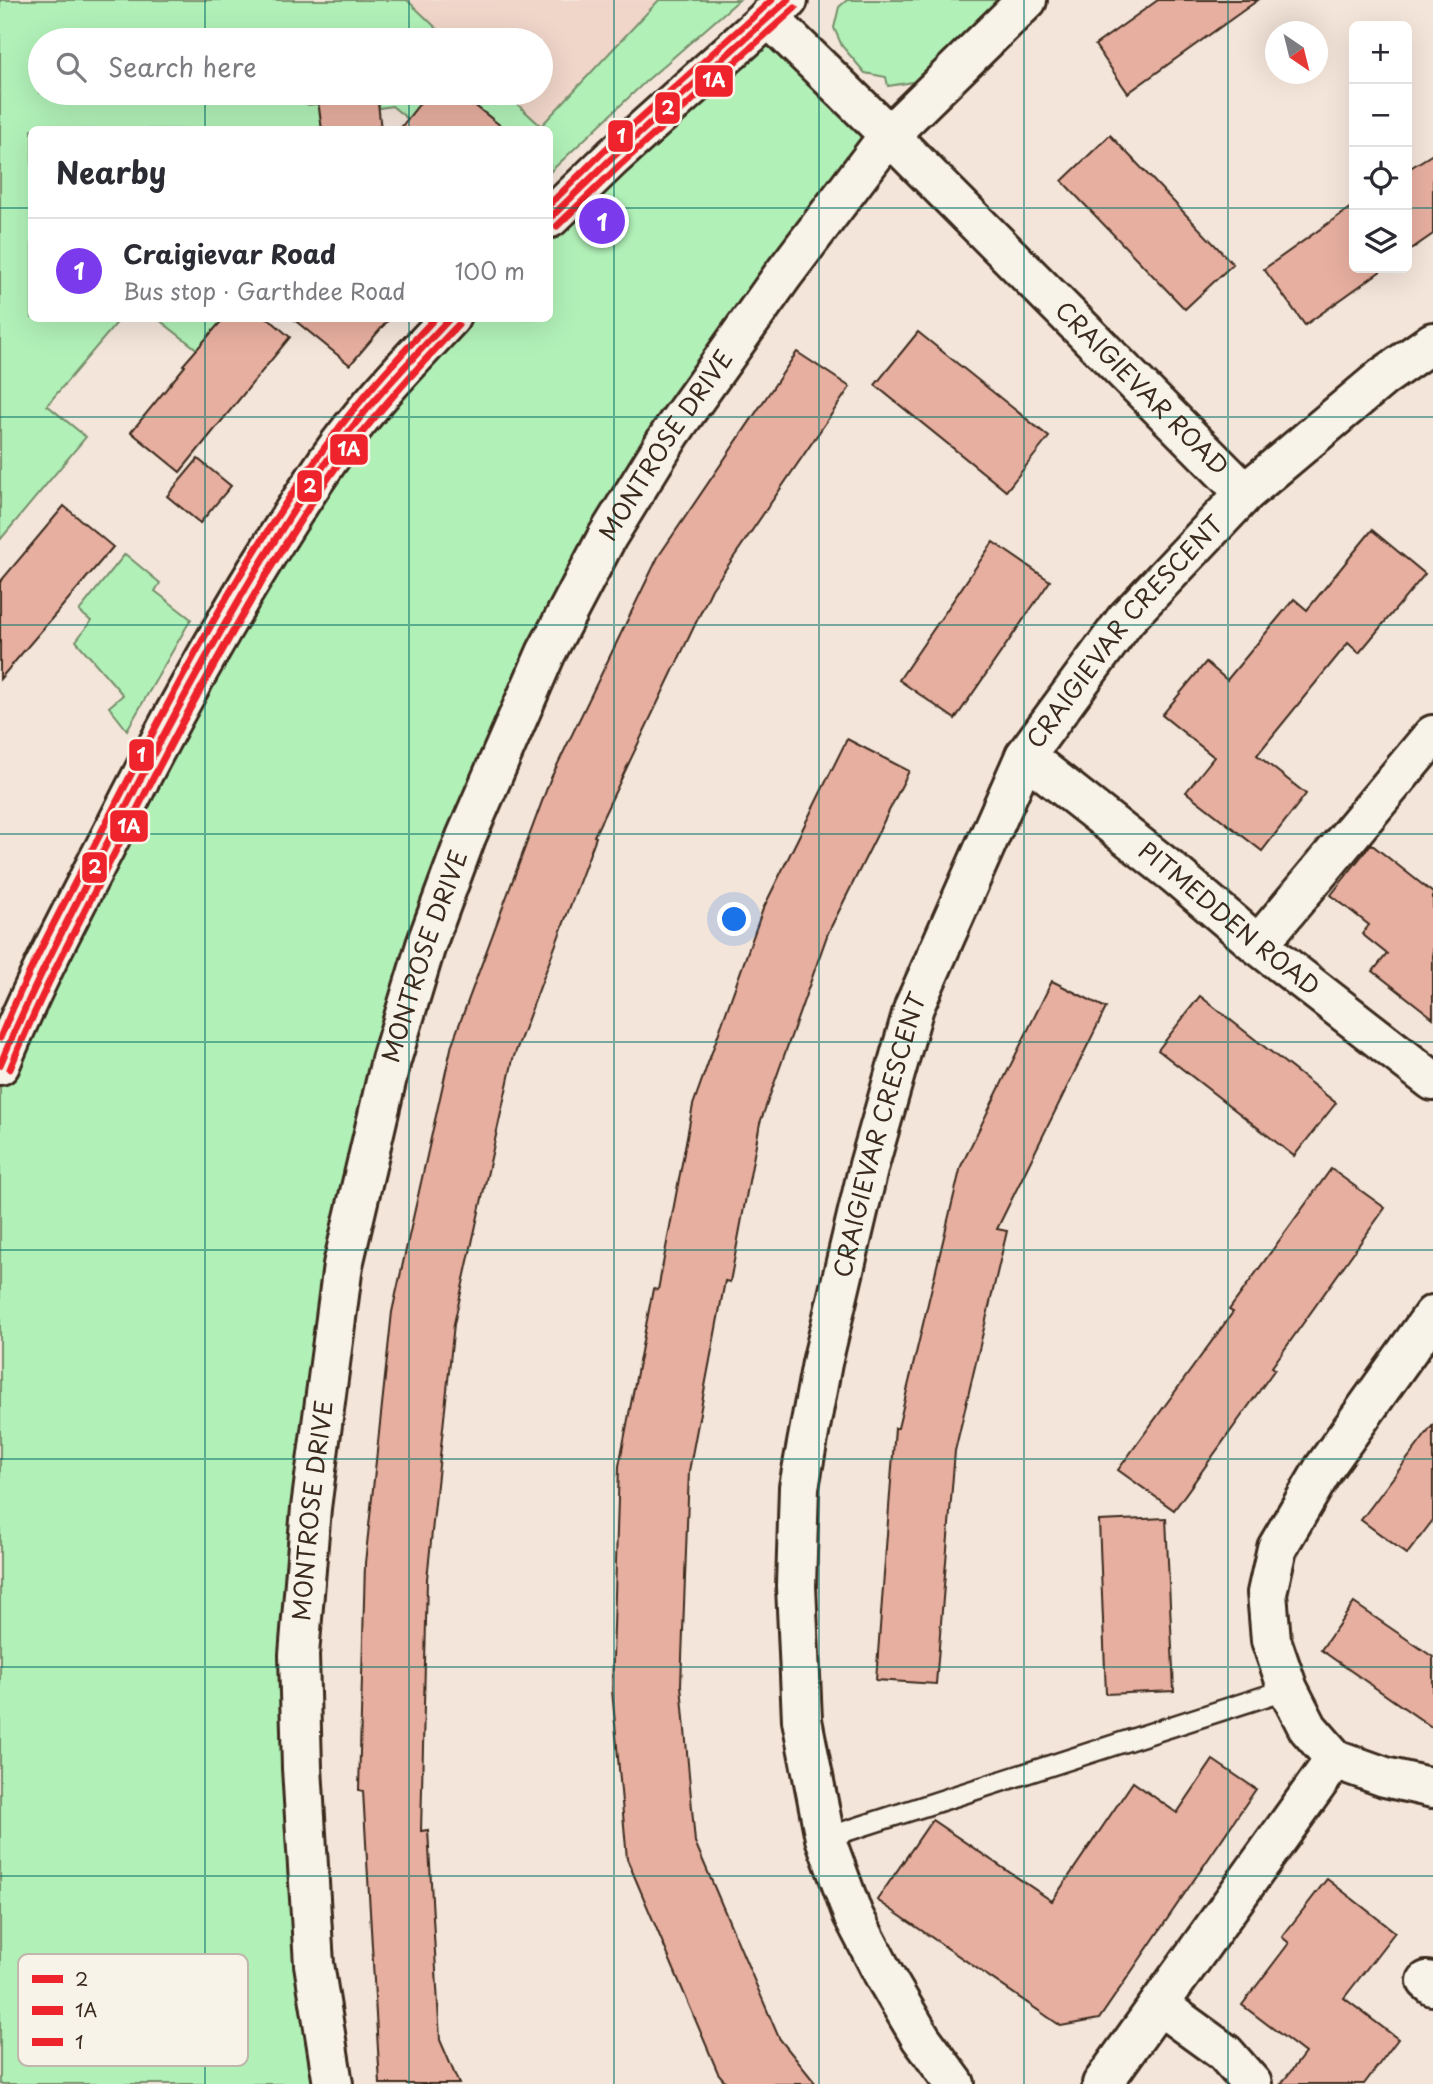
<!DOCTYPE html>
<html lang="en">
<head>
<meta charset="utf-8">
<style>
	body { margin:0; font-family:"Playpen Sans",sans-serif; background:#f7f7f7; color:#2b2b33 }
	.controls { position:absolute; right:21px; top:21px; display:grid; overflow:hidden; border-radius:10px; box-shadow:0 7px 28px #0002 }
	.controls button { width:63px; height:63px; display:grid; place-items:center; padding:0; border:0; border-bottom:2px solid #e1e1e2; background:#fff; color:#2b2b33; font:35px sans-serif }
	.compass { position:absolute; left:1265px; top:21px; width:63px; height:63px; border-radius:50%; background:#fff; box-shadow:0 7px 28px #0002; rotate:145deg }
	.you { position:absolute; left:735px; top:920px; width:24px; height:24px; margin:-18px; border:5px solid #fff; border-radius:50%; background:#1a73e8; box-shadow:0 0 0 10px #1a73e833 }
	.badge { display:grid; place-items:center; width:46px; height:46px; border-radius:50%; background:#7c3aed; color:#fff; font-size:23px; font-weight:700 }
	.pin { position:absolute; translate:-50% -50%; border:4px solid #fff; box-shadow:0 2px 7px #0006 }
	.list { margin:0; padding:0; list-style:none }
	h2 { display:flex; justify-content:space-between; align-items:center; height:91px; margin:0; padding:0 28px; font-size:30px }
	h2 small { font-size:23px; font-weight:400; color:#7c7c81 }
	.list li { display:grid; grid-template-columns:46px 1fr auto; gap:21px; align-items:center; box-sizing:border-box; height:105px; padding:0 28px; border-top:2px solid #e1e1e2 }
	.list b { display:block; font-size:26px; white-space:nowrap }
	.list p { margin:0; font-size:23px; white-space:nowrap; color:#7c7c81 }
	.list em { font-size:23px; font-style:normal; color:#7c7c81 }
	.icon { flex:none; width:38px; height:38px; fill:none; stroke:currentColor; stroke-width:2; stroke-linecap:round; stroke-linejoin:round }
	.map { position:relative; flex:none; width:1433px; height:2084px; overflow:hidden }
	.search { position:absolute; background:#fff; box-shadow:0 7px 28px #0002; left:28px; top:28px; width:525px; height:77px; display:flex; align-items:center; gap:18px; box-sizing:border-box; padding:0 24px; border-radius:38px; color:#7c7c81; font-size:26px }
	.panel { position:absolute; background:#fff; box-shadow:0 7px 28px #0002; left:28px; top:126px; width:525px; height:196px; border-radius:10px }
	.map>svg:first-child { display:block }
	.built { fill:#f0d5c9 }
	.green { fill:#b1f1b8; stroke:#768e6b; stroke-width:2 }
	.building { fill:#e7afa0; stroke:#3b2a1e; stroke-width:2 }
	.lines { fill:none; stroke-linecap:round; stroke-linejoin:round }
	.lane-casing { stroke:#3b2a1e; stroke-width:24 }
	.street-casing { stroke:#3b2a1e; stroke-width:44 }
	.secondary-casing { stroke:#3b2a1e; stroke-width:44 }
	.lane { stroke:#f7f3e8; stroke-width:19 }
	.street { stroke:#f7f3e8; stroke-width:38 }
	.secondary { stroke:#f7f3e8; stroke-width:38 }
	.bus-1-casing { stroke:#f7f3e8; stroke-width:12 }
	.bus-2-casing { stroke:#f7f3e8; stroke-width:12 }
	.bus-3-casing { stroke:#f7f3e8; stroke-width:12 }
	.bus-1 { stroke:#ee232c; stroke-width:7 }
	.bus-2 { stroke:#ee232c; stroke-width:7 }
	.bus-3 { stroke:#ee232c; stroke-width:7 }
	.grid { fill:none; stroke:#0f766e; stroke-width:2; stroke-opacity:0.55 }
	.labels { text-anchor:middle; stroke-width:5; stroke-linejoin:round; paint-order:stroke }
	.street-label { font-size:24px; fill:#3b2a1e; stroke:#f7f3e8 }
	.key { fill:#f7f3e8; stroke:#bfb7ab; stroke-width:2 }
	.key-label { font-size:19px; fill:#3b2a1e }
	.line-badge { stroke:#f7f3e8; stroke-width:2.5 }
	.badge-label { font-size:19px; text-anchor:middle; font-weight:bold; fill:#fff }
</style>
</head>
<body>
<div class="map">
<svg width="1433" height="2084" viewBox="0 0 1433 2084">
	<rect width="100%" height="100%" fill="#f4e5da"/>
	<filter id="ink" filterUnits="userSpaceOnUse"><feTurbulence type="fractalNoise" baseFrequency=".0143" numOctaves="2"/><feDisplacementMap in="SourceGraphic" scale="14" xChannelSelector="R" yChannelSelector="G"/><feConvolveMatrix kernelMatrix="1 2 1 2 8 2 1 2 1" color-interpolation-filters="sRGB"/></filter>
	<g filter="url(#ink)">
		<polygon class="built" points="383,0 739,0 645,82 558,163 550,130 522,129 483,93 541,93 541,40 426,40"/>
		<g class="green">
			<polygon points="0,0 407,0 449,40 40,40 40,93 306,93 308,105 319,104 322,129 32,130 32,318 120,319 47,405 86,437 0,540"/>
			<polygon points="659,0 739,0 645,82 550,172 550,130 482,129 491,118 459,93 505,93 541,126"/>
			<polygon points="847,0 1001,0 937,64 913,82 888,86 886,77 865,73 842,46 834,28 839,7"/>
			<polygon points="768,17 889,135 671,433 426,945 311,1508 333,2084 0,2084 0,1065 186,690 450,319 550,318 550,218"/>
			<polygon points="377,93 428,93 408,119 392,106 379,108"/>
			<polygon points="158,319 224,319 198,350"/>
			<polygon points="125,554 160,583 155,591 191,619 127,730 109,707 123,695 76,641 91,621 79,611"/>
		</g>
		<g class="building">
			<polygon points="1158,0 1258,0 1128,93 1095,45"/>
			<polygon points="317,93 377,93 381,130 322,130"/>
			<polygon points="428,93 459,93 506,130 399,130"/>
			<polygon points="1110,135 1233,264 1185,309 1062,181"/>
			<polygon points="1433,154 1433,234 1407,252 1407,170"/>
			<polygon points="1354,205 1354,268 1385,268 1305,325 1264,269"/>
			<polygon points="224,318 268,318 290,337 180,472 131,432 185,366 183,365"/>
			<polygon points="292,318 390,318 350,365"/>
			<polygon points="918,332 1049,437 1006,491 875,385"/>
			<polygon points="797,352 850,387 712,589 594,836 596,837 513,1059 454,1324 427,1579 421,1831 428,1830 440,2040 459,2084 380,2084 363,1791 359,1790 365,1563 392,1312 452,1044 550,780 658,557"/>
			<polygon points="198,459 231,486 200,523 167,496"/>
			<polygon points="64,506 113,547 0,679 0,582"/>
			<polygon points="1372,530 1425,574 1359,653 1348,643 1257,755 1306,794 1262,851 1186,792 1214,757 1162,715 1206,662 1227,680 1294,599 1307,610"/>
			<polygon points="993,542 1050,581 955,719 899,680"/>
			<polygon points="847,739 909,771 828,933 760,1123 730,1282 725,1281 689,1471 681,1685 695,1842 779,2038 816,2084 727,2084 718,2073 627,1859 612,1690 619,1466 653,1289 658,1290 693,1105 763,909"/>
			<polygon points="1371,844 1433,893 1433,1018 1373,971 1387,954 1362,934 1369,925 1331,895"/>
			<polygon points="1052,981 1106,1008 997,1229 1007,1231 955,1451 936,1684 876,1680 895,1428 898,1428 961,1166"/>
			<polygon points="1200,996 1336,1103 1294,1156 1158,1050"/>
			<polygon points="1331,1169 1385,1208 1272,1367 1275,1369 1174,1510 1118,1470 1233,1312 1229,1310"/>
			<polygon points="1433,1425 1433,1520 1407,1554 1361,1520"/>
			<polygon points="1166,1518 1174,1691 1106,1694 1099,1521"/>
			<polygon points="1354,1603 1433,1657 1433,1728 1321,1650"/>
			<polygon points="1213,1760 1256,1789 1099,2019 1061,2026 877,1900 932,1820 1052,1901 1133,1782 1177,1813"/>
			<polygon points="1327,1879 1395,1932 1344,1998 1398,2039 1364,2084 1281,2084 1305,2053 1242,2005 1289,1943 1282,1937"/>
		</g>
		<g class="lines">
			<defs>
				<polyline id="lane" points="825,1838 1288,1689"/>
				<g id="street">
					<path id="s1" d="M768,17l121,118 356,358"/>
					<path id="s2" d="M1025,756l151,119 82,70 175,136"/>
					<polyline points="1258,945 1433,735"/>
					<polyline points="1433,1315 1324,1468 1277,1548 1267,1593 1271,1640 1288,1689 1308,1728 1335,1759 1385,1777 1433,1788"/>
					<polyline points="1427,1981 1433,1986"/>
					<polyline points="1159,2005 1225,2053 1252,2084"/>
					<path id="s3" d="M333,2084l-19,-120 -12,-196 -3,-113 12,-147 32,-243 48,-205 35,-115 40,-108 80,-184 61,-116 64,-104 112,-158 106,-140 138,-135"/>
					<path id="s4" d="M955,2084l-34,-46 -36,-61 -32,-62 -28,-77 -23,-118 -6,-134 3,-99 23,-124 47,-198 45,-158 111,-251 101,-137 119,-126 138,-116 50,-35"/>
					<polyline points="1102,2084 1335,1759"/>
				</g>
				<g id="secondary">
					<polyline points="550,218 613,157 788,0"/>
					<path d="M0,1065c33,-82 76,-161 116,-239 63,-125 131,-247 210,-363 36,-52 81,-99 124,-145"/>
				</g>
			</defs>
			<use href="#lane" class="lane-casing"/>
			<use href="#street" class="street-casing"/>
			<use href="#secondary" class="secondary-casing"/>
			<use href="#lane" class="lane"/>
			<use href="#street" class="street"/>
			<use href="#secondary" class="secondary"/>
			<defs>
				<g id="bus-1">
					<polyline points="550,218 613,157 788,0"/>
					<path d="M0,1065c35,-83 77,-163 118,-243 45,-87 91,-173 141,-256 26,-42 52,-85 82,-124 33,-44 71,-83 109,-124"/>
				</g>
				<g id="bus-2">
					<polyline points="557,226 620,165 795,8"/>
					<path d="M10,1069c34,-83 77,-162 118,-242 44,-87 90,-172 140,-255 26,-42 52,-84 82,-124 33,-43 70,-83 108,-123"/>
				</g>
				<g id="bus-3">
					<polyline points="550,204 606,149 772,0"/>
					<path d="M0,1038c31,-75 71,-147 108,-219 67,-130 135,-263 223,-380 31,-43 68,-82 104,-121"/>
				</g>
			</defs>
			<use href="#bus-1" class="bus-1-casing"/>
			<use href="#bus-2" class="bus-2-casing"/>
			<use href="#bus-3" class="bus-3-casing"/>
			<use href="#bus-1" class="bus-1"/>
			<use href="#bus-2" class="bus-2"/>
			<use href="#bus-3" class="bus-3"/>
		</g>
	</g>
	<path class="grid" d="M205,0v40M409,0v40M614,0v2084M819,0v2084M1024,0v2084M1228,0v2084M205,93v37M409,93v37M0,208h32M550,208h804M1407,208h26M205,318v1766M409,318v1766M0,417h1433M0,625h1433M0,834h1433M0,1042h1433M0,1250h1433M0,1459h1433M0,1667h1433M0,1876h1433"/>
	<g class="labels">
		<g class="street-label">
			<text dy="8" stroke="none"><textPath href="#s1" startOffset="527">CRAIGIEVAR ROAD</textPath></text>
			<text dy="8" stroke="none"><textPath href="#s3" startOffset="1710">MONTROSE DRIVE</textPath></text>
			<text dy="8" stroke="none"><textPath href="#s4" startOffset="1561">CRAIGIEVAR CRESCENT</textPath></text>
			<text dy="8" stroke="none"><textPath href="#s2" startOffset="261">PITMEDDEN ROAD</textPath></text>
			<text dy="8" stroke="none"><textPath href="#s3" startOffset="1143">MONTROSE DRIVE</textPath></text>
			<text dy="8" stroke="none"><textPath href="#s4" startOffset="994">CRAIGIEVAR CRESCENT</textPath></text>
			<text dy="8" stroke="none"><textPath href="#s3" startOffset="576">MONTROSE DRIVE</textPath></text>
		</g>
	</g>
	<rect x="18" y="1954" width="230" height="112" rx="10" class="key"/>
	<rect x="32" y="1975" width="31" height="8" fill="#ee232c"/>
	<rect x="32" y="2006" width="31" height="9" fill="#ee232c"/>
	<rect x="32" y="2038" width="31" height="8" fill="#ee232c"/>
	<g class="key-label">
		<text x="75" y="1986">2</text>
		<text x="75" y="2017">1A</text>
		<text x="75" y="2049">1</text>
	</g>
	<g class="line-badge">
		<rect x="694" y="64" width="40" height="34" rx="7" fill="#ee232c"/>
		<rect x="654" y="91" width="27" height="34" rx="7" fill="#ee232c"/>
		<rect x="607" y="119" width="27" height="34" rx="7" fill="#ee232c"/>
		<rect x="329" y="433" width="40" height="33" rx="7" fill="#ee232c"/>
		<rect x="296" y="469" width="27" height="34" rx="7" fill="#ee232c"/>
		<rect x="128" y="738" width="27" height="34" rx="7" fill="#ee232c"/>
		<rect x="109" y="809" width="40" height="34" rx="7" fill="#ee232c"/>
		<rect x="81" y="851" width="27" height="33" rx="7" fill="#ee232c"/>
	</g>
	<g class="badge-label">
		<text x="714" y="87">1A</text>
		<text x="668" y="115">2</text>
		<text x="621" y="143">1</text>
		<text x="349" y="456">1A</text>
		<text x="310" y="493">2</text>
		<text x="141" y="762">1</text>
		<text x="129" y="833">1A</text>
		<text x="95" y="874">2</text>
	</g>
</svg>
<div class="controls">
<button>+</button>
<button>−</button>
<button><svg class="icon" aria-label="locate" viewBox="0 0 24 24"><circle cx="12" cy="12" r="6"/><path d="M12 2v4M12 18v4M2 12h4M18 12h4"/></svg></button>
<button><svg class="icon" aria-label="layers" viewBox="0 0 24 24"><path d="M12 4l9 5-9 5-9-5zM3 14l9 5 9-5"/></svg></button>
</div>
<svg class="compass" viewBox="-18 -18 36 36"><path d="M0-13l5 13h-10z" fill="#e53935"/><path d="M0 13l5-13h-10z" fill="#7c7c81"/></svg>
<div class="you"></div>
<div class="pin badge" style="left:602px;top:221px">1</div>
<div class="search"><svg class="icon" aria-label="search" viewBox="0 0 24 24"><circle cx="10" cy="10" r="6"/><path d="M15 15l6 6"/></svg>Search here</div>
<section class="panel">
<h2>Nearby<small></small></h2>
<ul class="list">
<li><span class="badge">1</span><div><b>Craigievar Road</b><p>Bus stop · Garthdee Road</p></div><em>100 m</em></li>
</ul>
</section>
</div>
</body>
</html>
